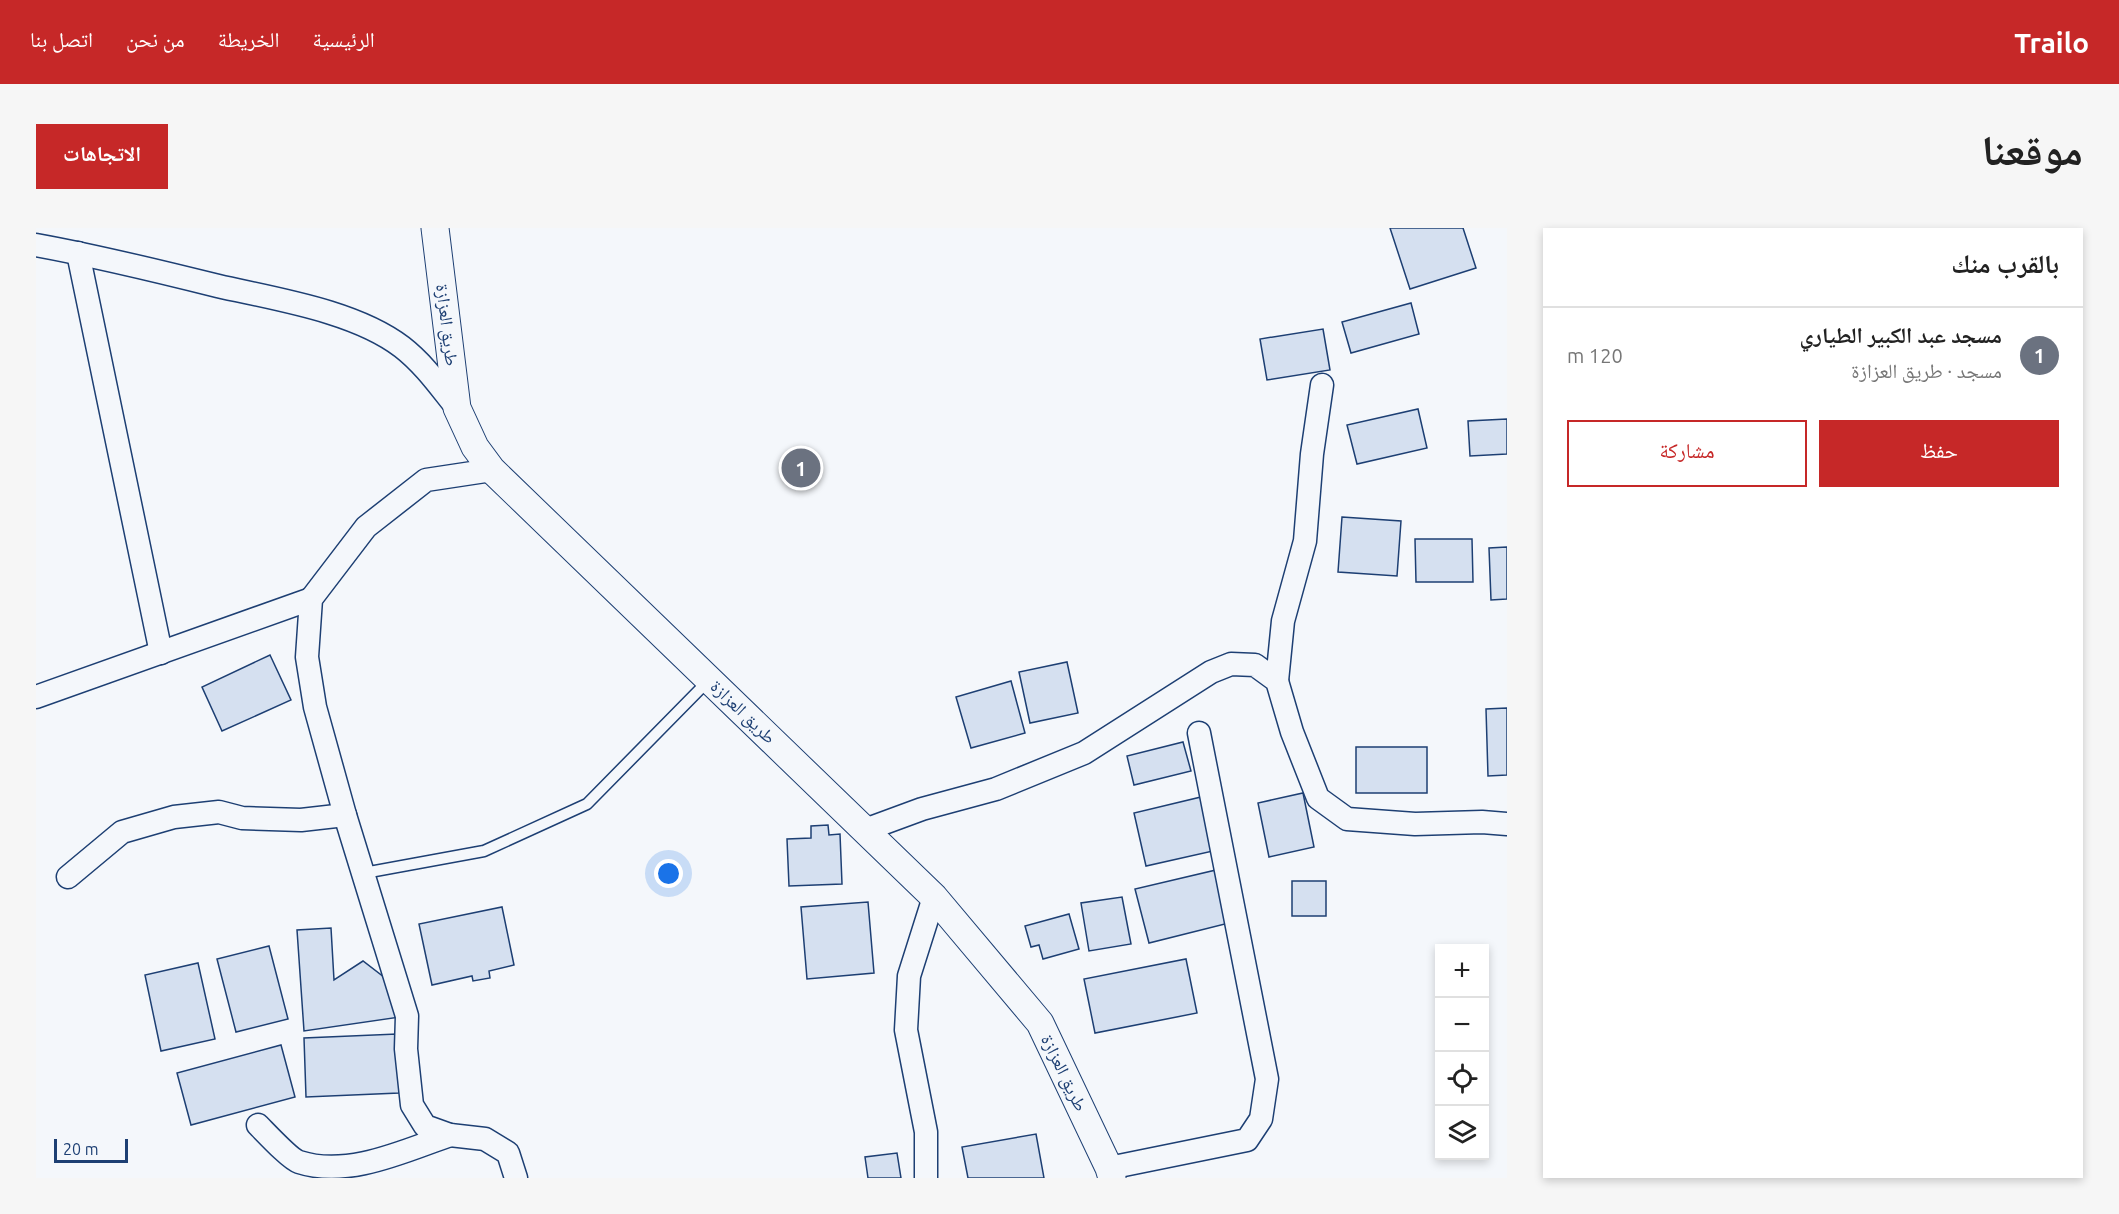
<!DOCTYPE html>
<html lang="ar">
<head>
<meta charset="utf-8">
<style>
	body { margin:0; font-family:Ubuntu,"Noto Naskh Arabic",sans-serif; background:#f6f6f6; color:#222; direction:rtl }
	.controls { position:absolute; right:18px; bottom:18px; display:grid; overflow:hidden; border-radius:0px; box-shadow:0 3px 9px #0003 }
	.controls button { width:54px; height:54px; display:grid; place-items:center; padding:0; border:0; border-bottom:2px solid #e0e0e0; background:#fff; color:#222; font:30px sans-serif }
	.scale { position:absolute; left:18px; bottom:15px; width:74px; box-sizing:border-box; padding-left:6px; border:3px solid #1d3f73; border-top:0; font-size:16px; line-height:21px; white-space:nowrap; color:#1d3f73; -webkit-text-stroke:4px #f4f7fb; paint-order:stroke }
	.you { position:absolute; left:633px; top:646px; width:21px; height:21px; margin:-15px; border:4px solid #fff; border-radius:50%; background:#1a73e8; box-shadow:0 0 0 9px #1a73e833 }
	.badge { display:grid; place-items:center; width:39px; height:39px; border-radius:50%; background:#c62828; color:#fff; font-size:20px; font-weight:700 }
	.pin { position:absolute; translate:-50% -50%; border:3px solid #fff; box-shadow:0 2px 6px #0006 }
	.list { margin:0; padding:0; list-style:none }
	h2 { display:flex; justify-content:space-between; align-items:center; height:78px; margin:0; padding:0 24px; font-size:26px }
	h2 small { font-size:20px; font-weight:400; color:#767676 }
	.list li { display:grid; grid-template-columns:39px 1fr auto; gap:18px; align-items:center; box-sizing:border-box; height:96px; padding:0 24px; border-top:2px solid #e0e0e0 }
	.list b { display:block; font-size:22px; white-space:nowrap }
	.list p { margin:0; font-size:20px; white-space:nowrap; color:#767676 }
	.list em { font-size:20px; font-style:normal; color:#767676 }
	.actions { display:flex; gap:12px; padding:18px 24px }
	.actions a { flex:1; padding:14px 0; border:2px solid #c62828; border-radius:0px; text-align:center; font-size:21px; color:#c62828 }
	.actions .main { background:#c62828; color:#fff }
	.icon { flex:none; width:33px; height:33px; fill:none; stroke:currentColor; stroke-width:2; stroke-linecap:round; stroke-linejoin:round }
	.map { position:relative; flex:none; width:1471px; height:950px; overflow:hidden; direction:ltr; border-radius:0px }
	header { display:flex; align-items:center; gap:36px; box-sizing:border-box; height:84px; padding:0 30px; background:#c62828; color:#fff }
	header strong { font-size:28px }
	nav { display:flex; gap:33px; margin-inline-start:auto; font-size:21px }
	.intro { display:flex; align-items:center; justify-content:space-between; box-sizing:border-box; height:144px; padding:0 36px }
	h1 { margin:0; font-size:42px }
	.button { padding:15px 27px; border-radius:0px; background:#c62828; color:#fff; font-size:21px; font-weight:700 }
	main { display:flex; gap:36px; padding:0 36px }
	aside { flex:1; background:#fff; border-radius:0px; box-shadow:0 3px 9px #0003 }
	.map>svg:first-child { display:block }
	.building { fill:#d5e0f0; stroke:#1d3f73; stroke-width:1.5 }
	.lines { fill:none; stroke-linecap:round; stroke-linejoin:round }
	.service-casing { stroke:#1d3f73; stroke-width:13 }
	.minor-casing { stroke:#1d3f73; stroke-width:25 }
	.tertiary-casing { stroke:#1d3f73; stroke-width:29 }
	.service { stroke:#f4f7fb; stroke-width:10 }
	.minor { stroke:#f4f7fb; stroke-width:22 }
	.tertiary { stroke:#f4f7fb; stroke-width:27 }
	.labels { text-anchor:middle; stroke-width:4.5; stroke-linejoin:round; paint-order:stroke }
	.street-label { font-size:18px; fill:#1d3f73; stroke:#f4f7fb }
</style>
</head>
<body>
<header>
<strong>Trailo</strong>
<nav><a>الرئيسية</a><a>الخريطة</a><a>من نحن</a><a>اتصل بنا</a></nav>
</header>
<div class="intro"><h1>موقعنا</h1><a class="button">الاتجاهات</a></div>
<main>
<aside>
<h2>بالقرب منك<small></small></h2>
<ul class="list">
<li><span class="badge" style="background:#6b7280">1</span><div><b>مسجد عبد الكبير الطياري</b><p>مسجد · طريق العزازة</p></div><em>120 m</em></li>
</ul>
<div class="actions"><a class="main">حفظ</a><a>مشاركة</a></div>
</aside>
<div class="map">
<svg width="1471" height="950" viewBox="0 0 1471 950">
	<rect width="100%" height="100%" fill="#f4f7fb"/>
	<g class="building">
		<polygon points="1354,0 1427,0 1440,40 1374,61"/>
		<polygon points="1375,75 1383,106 1315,125 1306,94"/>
		<polygon points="1287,101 1294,142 1231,152 1224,111"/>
		<polygon points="1382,181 1391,220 1321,236 1311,197"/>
		<polygon points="1471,191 1471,226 1434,228 1432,193"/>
		<polygon points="1306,289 1365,293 1361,348 1302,344"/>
		<polygon points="1379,311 1436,311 1437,354 1380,354"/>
		<polygon points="1471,319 1471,371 1455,372 1453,320"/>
		<polygon points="234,427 255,472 186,503 166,459"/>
		<polygon points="1031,434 1042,485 994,495 983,444"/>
		<polygon points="975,453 989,505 935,520 920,469"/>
		<polygon points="1471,480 1471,547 1452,548 1450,481"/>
		<polygon points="1147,514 1155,543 1098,557 1091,528"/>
		<rect x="1320" y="519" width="71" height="46"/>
		<polygon points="1267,565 1278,619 1233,629 1222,575"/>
		<polygon points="1165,569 1177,623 1110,638 1098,585"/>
		<polygon points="792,597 793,607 804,606 806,656 753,658 751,611 775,610 775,598"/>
		<polygon points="1180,642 1193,695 1113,715 1099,661"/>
		<rect x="1256" y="653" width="34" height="35"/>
		<polygon points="1086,669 1095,716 1053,723 1045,675"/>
		<polygon points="832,674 838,745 771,751 765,679"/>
		<polygon points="466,679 478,737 453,743 454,750 437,753 436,748 396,757 383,696"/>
		<polygon points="1033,686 1043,721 1007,731 1003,717 995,719 989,698"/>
		<polygon points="295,700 298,752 327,733 353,753 371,788 268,803 261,702"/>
		<polygon points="233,718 252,791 200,804 181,731"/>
		<polygon points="1150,731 1161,785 1059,805 1048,751"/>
		<polygon points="162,735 179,811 125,823 109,747"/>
		<polygon points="361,806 363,865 270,869 268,810"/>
		<polygon points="245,817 259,869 155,897 141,845"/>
		<polygon points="1000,906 1008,950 932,950 926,919"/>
		<polygon points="861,925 865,950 832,950 829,929"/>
	</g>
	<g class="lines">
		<defs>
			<polyline id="service" points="328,645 448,623 551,576 673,452"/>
			<g id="minor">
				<path d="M0,17c61,11 122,26 182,41 57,13 137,25 184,61 22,17 38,40 55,61"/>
				<polyline points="42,25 125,425"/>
				<polyline points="456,242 390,252 330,299 275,371 271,429 279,479 309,587 371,788 370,821 376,877 389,898 414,907 449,911 472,925 480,950"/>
				<polyline points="1241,453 1247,393 1269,313 1276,226 1286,157"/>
				<polyline points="0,469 275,371"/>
				<polyline points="829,602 886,581 960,561 1048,525 1175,444 1195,436 1219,437 1241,453 1256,504 1282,570 1311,591 1379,596 1446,594 1471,596"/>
				<polyline points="32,649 86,604 138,589 183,584 206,590 265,592 309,587"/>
				<path d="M222,897c8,8 32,34 41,37 49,16 105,-11 151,-27"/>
				<polyline points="1073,940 1211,912 1225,891 1231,851 1163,505"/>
				<polyline points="890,950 890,904 870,802 873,748 898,669"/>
			</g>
			<polyline id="tertiary" points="399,0 421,180 439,219 456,242 898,669 1004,795 1073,940 1076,950"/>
		</defs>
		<use href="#service" class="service-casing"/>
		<use href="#minor" class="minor-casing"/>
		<use href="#tertiary" class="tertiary-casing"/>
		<use href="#service" class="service"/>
		<use href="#minor" class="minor"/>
		<use href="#tertiary" class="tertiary"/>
	</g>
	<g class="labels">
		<g class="street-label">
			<text transform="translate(411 97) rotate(83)" y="6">طريق العزازة</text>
			<text transform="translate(707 484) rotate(44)" y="6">طريق العزازة</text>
			<text transform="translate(1028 845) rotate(64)" y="6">طريق العزازة</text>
		</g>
	</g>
</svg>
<div class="controls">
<button>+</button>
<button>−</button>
<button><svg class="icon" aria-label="locate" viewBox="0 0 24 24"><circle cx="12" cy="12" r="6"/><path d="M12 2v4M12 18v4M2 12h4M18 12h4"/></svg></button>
<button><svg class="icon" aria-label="layers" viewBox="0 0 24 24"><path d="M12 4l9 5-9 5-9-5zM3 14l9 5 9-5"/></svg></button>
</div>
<div class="scale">20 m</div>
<div class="you"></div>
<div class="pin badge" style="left:765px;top:240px;background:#6b7280">1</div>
</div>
</main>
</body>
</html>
